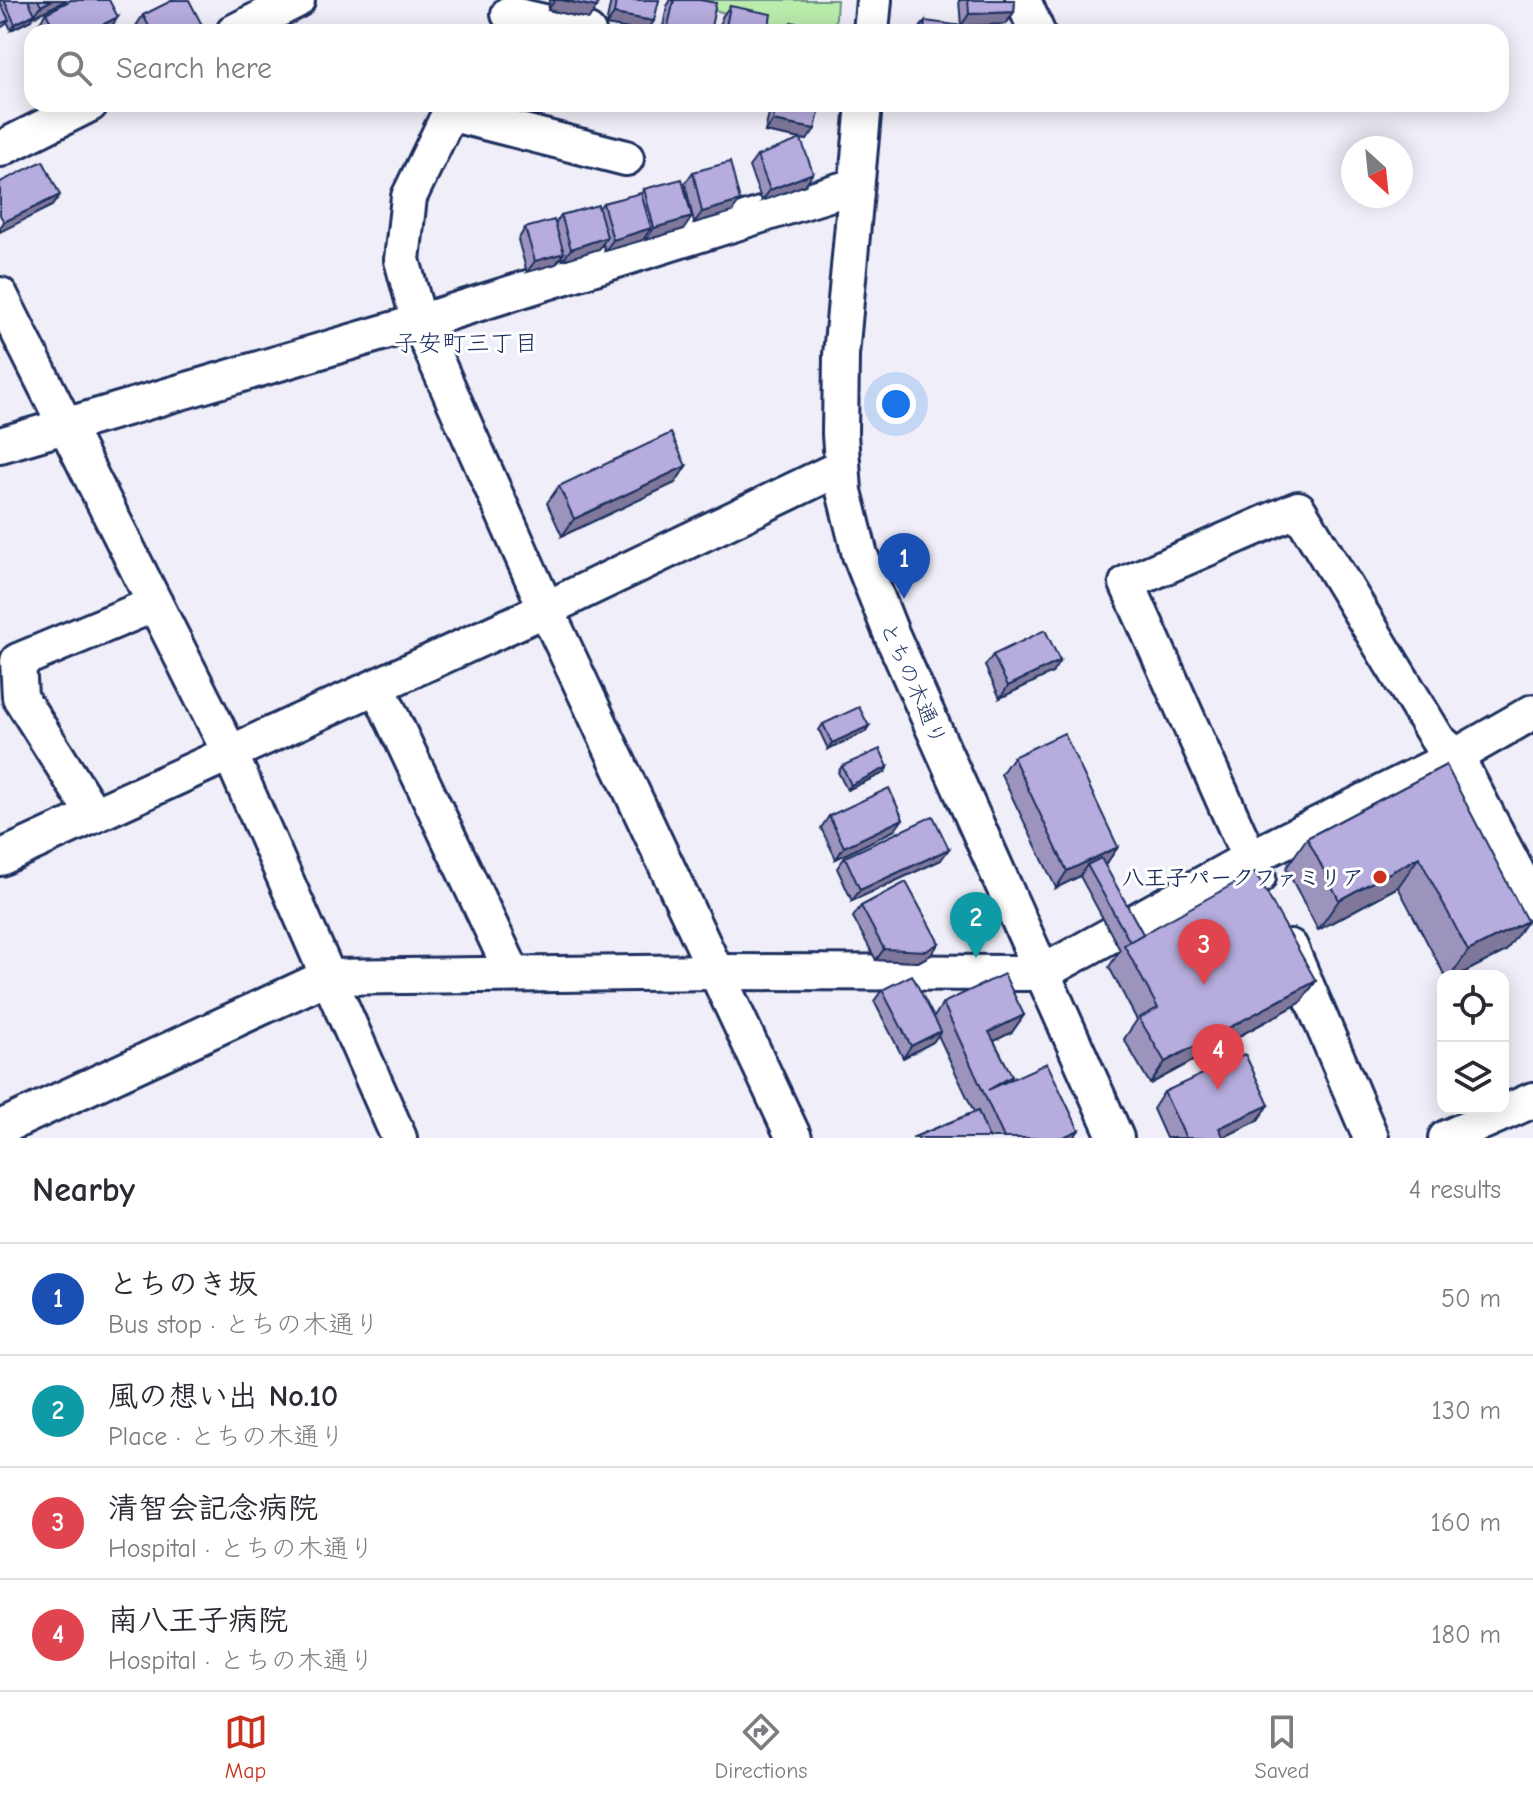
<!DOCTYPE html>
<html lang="en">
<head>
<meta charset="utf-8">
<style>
	body { margin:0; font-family:"Comic Neue","Klee One",sans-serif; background:#f2f2f3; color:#2b2b33 }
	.controls { position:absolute; right:24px; bottom:24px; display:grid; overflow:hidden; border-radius:16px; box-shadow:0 4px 20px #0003 }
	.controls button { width:72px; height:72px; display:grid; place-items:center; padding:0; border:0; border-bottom:2px solid #e1e1e2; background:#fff; color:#2b2b33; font:40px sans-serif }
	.compass { position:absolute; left:1341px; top:136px; width:72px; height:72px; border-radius:50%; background:#fff; box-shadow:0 4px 20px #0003; rotate:153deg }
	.you { position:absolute; left:896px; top:404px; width:28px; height:28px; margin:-20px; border:6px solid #fff; border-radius:50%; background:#1a73e8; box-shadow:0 0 0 12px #1a73e833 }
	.badge { display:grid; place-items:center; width:52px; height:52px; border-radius:50%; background:#c8321e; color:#fff; font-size:26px; font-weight:700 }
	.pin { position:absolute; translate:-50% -66px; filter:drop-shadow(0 2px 4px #0008) }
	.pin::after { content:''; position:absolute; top:42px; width:28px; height:24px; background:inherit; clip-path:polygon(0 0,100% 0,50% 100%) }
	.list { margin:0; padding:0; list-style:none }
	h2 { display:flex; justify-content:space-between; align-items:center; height:104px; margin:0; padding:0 32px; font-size:34px }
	h2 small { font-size:26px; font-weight:400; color:#7c7c81 }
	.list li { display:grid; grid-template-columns:52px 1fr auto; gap:24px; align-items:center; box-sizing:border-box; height:112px; padding:0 32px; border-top:2px solid #e1e1e2 }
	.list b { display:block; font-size:30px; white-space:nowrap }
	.list p { margin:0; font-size:26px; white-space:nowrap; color:#7c7c81 }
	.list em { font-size:26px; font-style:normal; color:#7c7c81 }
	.icon { flex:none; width:44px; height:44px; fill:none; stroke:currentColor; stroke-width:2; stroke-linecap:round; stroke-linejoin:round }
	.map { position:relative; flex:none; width:1533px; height:1138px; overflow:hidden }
	.search { position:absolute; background:#fff; box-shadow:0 4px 20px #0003; left:24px; right:24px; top:24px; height:88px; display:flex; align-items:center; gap:20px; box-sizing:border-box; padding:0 28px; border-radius:24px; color:#7c7c81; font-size:30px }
	.sheet { height:552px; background:#fff }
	nav { display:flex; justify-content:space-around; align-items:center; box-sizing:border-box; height:112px; border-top:2px solid #e1e1e2; background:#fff; font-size:22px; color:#7c7c81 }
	nav a { display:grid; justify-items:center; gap:4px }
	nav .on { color:#c8321e }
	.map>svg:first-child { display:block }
	.green { fill:#baecac; stroke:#6a8e85; stroke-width:2 }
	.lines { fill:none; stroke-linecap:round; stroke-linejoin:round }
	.minor-casing { stroke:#1b2f5e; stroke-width:40 }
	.minor { stroke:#fff; stroke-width:34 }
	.wall { fill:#9d94be; stroke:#1b2f5e; stroke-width:2 }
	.shaded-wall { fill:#7f789b; stroke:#1b2f5e; stroke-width:2 }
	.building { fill:#b6acdd; stroke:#1b2f5e; stroke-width:2 }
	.poi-dot { fill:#c8321e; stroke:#fff; stroke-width:3 }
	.labels { text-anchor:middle; stroke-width:6; stroke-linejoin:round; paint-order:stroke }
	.street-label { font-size:22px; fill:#1b2f5e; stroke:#fff }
	.poi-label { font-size:22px; font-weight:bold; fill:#1b2f5e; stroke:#fff; text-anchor:end }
	.neighbourhood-label { font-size:24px; fill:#1b2f5e; stroke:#fff }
</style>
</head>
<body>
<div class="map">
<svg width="1533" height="1138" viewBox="0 0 1533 1138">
	<rect width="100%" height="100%" fill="#f0eef8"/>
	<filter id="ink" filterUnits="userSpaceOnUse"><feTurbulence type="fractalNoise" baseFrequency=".0125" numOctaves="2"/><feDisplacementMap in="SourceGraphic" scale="16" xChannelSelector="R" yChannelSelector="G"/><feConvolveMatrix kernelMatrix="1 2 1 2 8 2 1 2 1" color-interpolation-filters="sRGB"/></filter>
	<g filter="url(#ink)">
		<polygon class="green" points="669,0 837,0 835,32 810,32"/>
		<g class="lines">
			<defs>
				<g id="minor">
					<polyline points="1023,0 1037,32"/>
					<polyline points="509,14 588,32"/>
					<polyline points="234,32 297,0"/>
					<polyline points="871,32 874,0"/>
					<polyline points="454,104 409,197 402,260 419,322 546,609 794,1138"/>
					<polyline points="864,104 841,355 840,434 844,491 860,555 891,633 1116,1138"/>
					<polyline points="449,113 626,158"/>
					<polyline points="0,149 90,104"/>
					<polyline points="0,295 230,753 399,1138"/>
					<polyline points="0,445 419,322 854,186"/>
					<polyline points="377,686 513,974"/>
					<polyline points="94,815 20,697 18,661 155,604"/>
					<polyline points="0,858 546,609 842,467"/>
					<polyline points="1258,877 1127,583 1298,509 1438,740 1456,756 1533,903"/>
					<polyline points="1290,947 1371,1138"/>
					<polyline points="0,1128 327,977 715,972 1042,973 1250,858 1456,756 1533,712"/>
					<polyline points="1446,1138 1533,1100"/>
				</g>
			</defs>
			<use href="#minor" class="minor-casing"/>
			<use href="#minor" class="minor"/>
		</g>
		<g class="wall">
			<polygon points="0,0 67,0 33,17 31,20 11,30 7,21 5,25 0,28"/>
			<polygon points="550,0 598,0 589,19 548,10"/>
			<polygon points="611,0 659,0 647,32 606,25"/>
			<polygon points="671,0 700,0 710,32 662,32 667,6"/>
			<polygon points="959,0 1015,0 1014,12 1006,24 961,26"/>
			<polygon points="730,6 768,32 719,32 722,17"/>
			<polygon points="46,13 110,29 103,32 42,32 38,24"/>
			<polygon points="143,15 202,25 196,32 138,32 136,26"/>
			<polygon points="925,21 924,32 917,32"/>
			<polygon points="771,104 821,104 807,140 765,132"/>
			<polygon points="757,156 805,185 762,201 749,167"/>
			<polygon points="693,172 732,212 694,223 685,183"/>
			<polygon points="644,189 684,229 646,240 645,236 643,240 605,251 603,244 599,249 563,260 562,256 556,264 527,272 518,240 525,228 555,224 561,215 599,208 603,203 641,194"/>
			<polygon points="686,466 675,483 562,536 547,503 559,486"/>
			<polygon points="993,655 1052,673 1000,698 985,666"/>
			<polygon points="823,724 869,726 865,732 828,749 819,730"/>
			<polygon points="1013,757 1118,847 1106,864 1104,865 1143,934 1316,981 1300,1003 1150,1084 1124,1039 1137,1020 1109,967 1120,950 1080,876 1056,888 1001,774"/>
			<polygon points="1446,765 1506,951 1457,976 1445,976 1398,887 1318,930 1286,868 1307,838"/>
			<polygon points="842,766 884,773 847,790 838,772"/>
			<polygon points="829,816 895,830 836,859 821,828"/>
			<polygon points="845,857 941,860 852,901 837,868"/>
			<polygon points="861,906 931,955 918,962 876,960 853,917"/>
			<polygon points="882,990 934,1017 943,1003 1024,1015 1012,1032 994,1041 1012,1076 1010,1080 1079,1130 1073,1138 912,1138 974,1112 938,1035 933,1042 903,1058 874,1001"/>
			<polygon points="1164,1092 1269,1105 1257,1121 1224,1137 1224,1138 1166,1138 1153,1109"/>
		</g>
		<g class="shaded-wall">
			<polygon points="52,0 67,0 33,17 41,6"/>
			<polygon points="555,0 561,0 597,7 589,19 548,10"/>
			<polygon points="1014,12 1006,24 961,26 969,14"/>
			<polygon points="35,14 31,20 11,30 15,24"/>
			<polygon points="614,14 654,21 647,32 606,25"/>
			<polygon points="118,17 110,29 103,32 88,32"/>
			<polygon points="202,25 196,32 187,32"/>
			<polygon points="668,26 699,32 664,32"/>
			<polygon points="773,121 815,129 807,140 765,132"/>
			<polygon points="813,173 805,185 762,201 770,190"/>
			<polygon points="60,195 52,206 0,232 0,227 4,222"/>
			<polygon points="740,201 732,212 694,223 702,212"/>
			<polygon points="692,217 684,229 646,240 654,228"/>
			<polygon points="651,228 643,240 605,251 613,240"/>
			<polygon points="607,237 599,249 563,260 571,249"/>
			<polygon points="564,253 556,264 527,272 535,261"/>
			<polygon points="686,466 675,483 562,536 574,519"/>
			<polygon points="1060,661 1052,673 1000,698 1008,686"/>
			<polygon points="869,726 865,732 828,749 832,743"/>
			<polygon points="888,767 884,773 847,790 851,785"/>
			<polygon points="903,819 895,830 836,859 844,847"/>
			<polygon points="1118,847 1106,864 1091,871 1087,865 1080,876 1056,888 1067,871"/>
			<polygon points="949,849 941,860 852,901 860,890"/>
			<polygon points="1419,857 1398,887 1318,930 1339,900"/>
			<polygon points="1527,921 1506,951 1457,976 1451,976 1468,951"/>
			<polygon points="939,943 931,955 918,962 876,960 884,949"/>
			<polygon points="1316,981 1300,1003 1150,1084 1165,1062"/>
			<polygon points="1024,1015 1012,1032 978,1049 989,1032"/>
			<polygon points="941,1031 933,1042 903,1058 911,1046"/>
			<polygon points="1269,1105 1257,1121 1222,1138 1219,1128"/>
			<polygon points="1079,1130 1073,1138 1061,1138"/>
		</g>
		<g class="building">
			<polygon points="4,0 28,0 35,14 15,24"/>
			<polygon points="38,0 52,0 41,6"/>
			<polygon points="71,0 109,0 118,17 88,32 56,32 46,13"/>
			<polygon points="173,0 189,0 202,25 187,32 152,32 143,15"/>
			<polygon points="561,0 598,0 597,7"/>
			<polygon points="616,0 659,0 654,21 614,14"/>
			<polygon points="674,0 700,0 716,3 710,32 699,32 668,26"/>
			<polygon points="968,0 1015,0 1014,12 969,14"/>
			<polygon points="0,2 9,20 0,24"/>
			<polygon points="730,6 771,14 768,32 725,32"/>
			<polygon points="925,21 964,26 963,32 924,32"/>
			<polygon points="791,22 832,30 831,32 789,32"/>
			<polygon points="776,104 821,104 815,129 773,121"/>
			<polygon points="801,139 813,173 770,190 757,156"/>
			<polygon points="43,161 60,195 4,222 0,215 0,182"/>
			<polygon points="730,162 740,201 702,212 693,172"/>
			<polygon points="682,179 692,217 654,228 644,189"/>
			<polygon points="641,193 651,228 613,240 603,203"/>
			<polygon points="598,205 607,237 571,249 561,215"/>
			<polygon points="554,220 564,253 535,261 525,228"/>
			<polygon points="671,433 686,466 574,519 559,486"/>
			<polygon points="1045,630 1060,661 1008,686 993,655"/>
			<polygon points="859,707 869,726 832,743 823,724"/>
			<polygon points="1064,733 1118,847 1067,871 1013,757"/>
			<polygon points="880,749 888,767 851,785 842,766"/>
			<polygon points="1446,765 1527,921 1468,951 1419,857 1339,900 1307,838"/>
			<polygon points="889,788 903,819 844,847 829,816"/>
			<polygon points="933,816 949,849 860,890 845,857"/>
			<polygon points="1101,858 1143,934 1130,942 1087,865"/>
			<polygon points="1255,872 1316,981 1165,1062 1139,1018 1158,1008 1124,945"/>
			<polygon points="906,882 939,943 926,951 884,949 861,906"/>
			<polygon points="1004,974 1024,1015 989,1032 1012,1076 988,1090 1047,1063 1079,1130 1061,1138 1004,1138 943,1003"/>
			<polygon points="912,975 941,1031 911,1046 882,990"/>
			<polygon points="1245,1054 1269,1105 1219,1128 1224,1138 1186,1138 1164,1092"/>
			<polygon points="978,1111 989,1138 912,1138"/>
		</g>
	</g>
	<circle class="poi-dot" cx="1380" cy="877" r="8"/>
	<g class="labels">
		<g class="street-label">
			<text transform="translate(914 683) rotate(66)" y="8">とちの木通り</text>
		</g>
		<g class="poi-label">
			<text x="1364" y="885">八王子パークファミリア</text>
		</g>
		<g class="neighbourhood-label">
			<text x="466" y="351">子安町三丁目</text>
		</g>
	</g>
</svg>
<div class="controls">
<button><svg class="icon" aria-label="locate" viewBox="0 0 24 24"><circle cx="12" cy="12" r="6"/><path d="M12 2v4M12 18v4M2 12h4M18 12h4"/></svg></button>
<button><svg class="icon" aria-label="layers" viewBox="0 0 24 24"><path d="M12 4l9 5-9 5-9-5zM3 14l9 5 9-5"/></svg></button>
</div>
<svg class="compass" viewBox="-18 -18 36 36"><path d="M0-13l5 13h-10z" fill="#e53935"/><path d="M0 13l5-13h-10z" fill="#7c7c81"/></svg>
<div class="you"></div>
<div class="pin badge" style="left:904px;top:599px;background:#1a4fb4">1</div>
<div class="pin badge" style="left:976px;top:958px;background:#0f9aa8">2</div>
<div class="pin badge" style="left:1204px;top:985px;background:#e0444e">3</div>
<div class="pin badge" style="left:1218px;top:1090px;background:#e0444e">4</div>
<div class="search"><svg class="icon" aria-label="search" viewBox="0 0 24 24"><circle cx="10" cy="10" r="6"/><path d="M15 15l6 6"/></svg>Search here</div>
</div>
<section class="sheet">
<h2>Nearby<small>4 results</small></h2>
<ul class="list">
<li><span class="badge" style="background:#1a4fb4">1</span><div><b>とちのき坂</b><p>Bus stop · とちの木通り</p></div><em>50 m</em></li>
<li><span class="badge" style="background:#0f9aa8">2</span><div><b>風の想い出 No.10</b><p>Place · とちの木通り</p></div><em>130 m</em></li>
<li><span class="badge" style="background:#e0444e">3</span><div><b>清智会記念病院</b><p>Hospital · とちの木通り</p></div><em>160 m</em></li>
<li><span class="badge" style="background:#e0444e">4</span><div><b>南八王子病院</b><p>Hospital · とちの木通り</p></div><em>180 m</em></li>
</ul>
</section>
<nav>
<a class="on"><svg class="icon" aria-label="map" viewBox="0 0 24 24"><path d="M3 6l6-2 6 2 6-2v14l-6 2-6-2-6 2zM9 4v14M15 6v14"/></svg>Map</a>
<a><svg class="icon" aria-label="directions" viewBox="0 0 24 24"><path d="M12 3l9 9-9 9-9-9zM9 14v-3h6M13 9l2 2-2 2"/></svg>Directions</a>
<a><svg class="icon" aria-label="saved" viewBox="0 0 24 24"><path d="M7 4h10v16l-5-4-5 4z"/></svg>Saved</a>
</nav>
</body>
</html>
